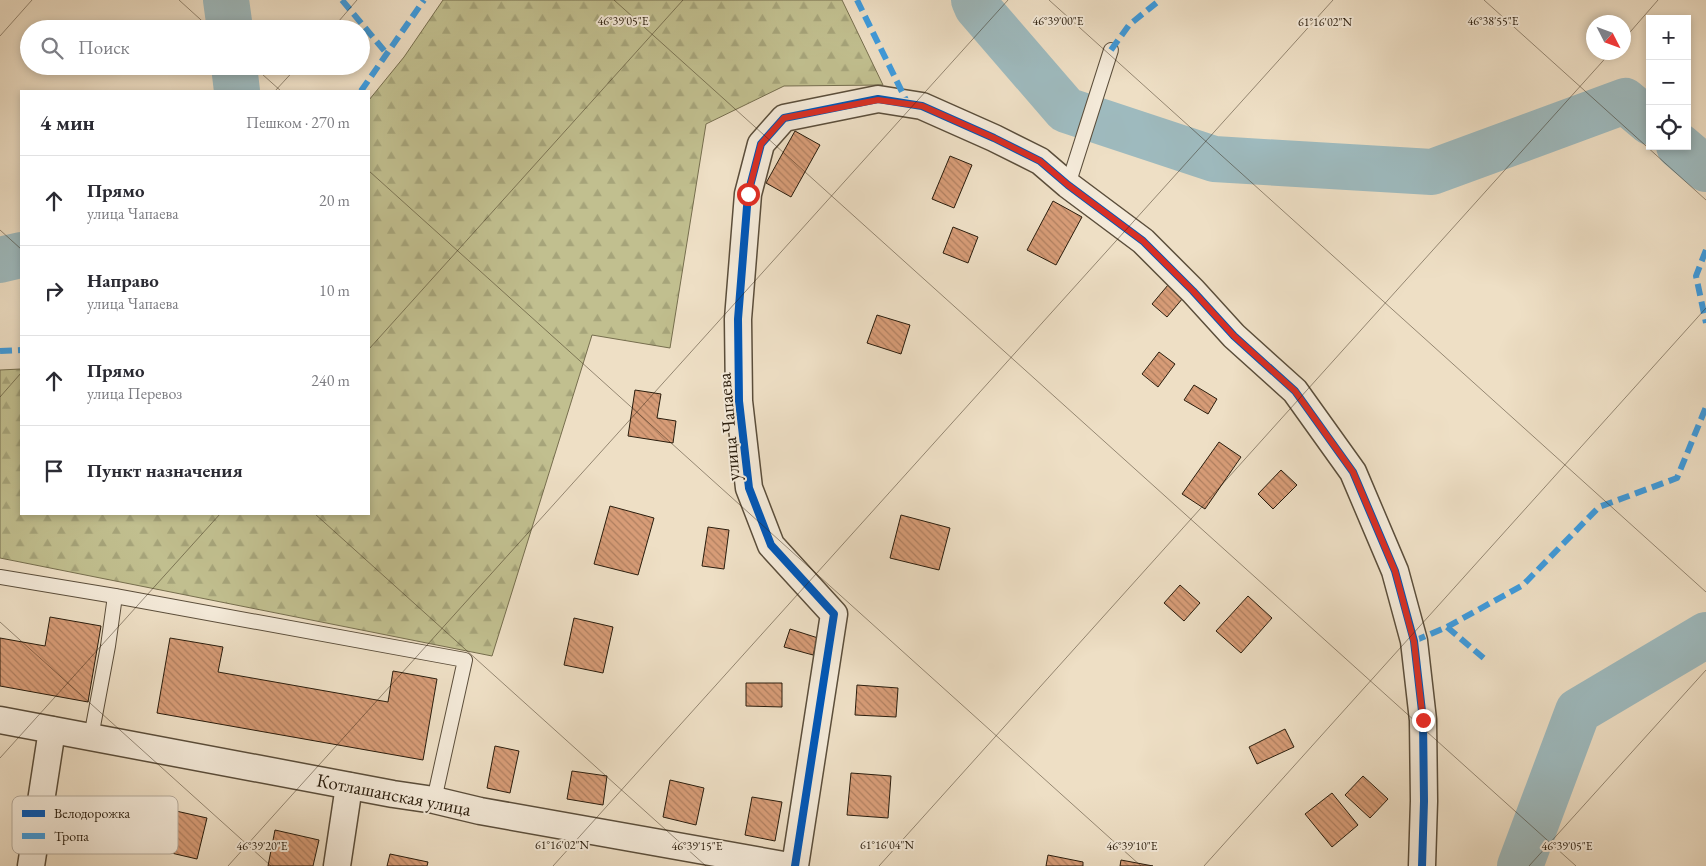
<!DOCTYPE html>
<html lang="ru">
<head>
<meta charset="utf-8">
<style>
	body { margin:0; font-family:"EB Garamond",serif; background:#f2f2f3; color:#2b2b33 }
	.controls { position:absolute; right:15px; top:15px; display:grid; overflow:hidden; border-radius:0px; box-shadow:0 2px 8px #0003 }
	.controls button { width:45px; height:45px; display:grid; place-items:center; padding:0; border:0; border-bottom:1px solid #e1e1e2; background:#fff; color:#2b2b33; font:25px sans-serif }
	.compass { position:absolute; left:1586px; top:15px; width:45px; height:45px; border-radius:50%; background:#fff; box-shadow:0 2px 8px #0003; rotate:132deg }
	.stop { position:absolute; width:15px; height:15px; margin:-11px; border:4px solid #d93025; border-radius:50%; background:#fff }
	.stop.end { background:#d93025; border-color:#fff; box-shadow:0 1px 5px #0008 }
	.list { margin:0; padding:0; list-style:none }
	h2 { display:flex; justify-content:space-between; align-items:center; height:65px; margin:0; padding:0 20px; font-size:21px }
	h2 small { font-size:16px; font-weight:400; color:#7c7c81 }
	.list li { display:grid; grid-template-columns:32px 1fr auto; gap:15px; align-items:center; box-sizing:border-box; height:90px; padding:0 20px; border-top:1px solid #e1e1e2 }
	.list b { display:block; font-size:19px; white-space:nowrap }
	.list p { margin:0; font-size:16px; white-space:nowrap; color:#7c7c81 }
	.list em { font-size:16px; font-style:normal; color:#7c7c81 }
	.icon { flex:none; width:28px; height:28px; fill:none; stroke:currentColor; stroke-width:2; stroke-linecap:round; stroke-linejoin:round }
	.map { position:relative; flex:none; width:1706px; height:866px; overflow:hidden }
	.search { position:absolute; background:#fff; box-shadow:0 2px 8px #0003; left:20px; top:20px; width:350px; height:55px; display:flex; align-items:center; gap:12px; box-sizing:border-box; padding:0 18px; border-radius:28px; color:#7c7c81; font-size:19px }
	.panel { position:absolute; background:#fff; box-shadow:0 2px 8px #0003; left:20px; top:90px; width:350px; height:425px; border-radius:0px }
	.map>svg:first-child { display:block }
	.forest { fill:url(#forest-firs); stroke:#766e4e }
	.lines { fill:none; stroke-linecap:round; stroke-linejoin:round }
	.river { stroke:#9ebabe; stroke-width:46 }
	.building { fill:url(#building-back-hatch); stroke:#2a1d0d }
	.lane-casing { stroke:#5b4e3b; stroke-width:16 }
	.street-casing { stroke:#5b4e3b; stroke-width:29 }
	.lane { stroke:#f4ead9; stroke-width:14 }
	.street { stroke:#f4ead9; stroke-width:26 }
	.quiet { stroke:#3d9bde; stroke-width:6; stroke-dasharray:12 6; stroke-linecap:butt }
	.cycleway-casing { stroke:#f4ead9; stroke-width:11 }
	.cycleway { stroke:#0057b8; stroke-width:8 }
	.route { stroke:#d93025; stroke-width:6 }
	.ticks { fill:none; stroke:#2a1d0d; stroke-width:1; stroke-opacity:0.45 }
	.labels { text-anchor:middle; stroke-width:4; stroke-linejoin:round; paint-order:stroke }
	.street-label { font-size:19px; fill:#2a1d0d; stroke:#f4ead9 }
	.key { fill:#f4ead9; stroke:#b7ac9c; stroke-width:1 }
	.key-label { font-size:14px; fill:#2a1d0d }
	.ticks-label { font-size:12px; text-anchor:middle; fill:#2a1d0d; stroke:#f4ead9; stroke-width:4; stroke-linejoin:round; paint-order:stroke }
</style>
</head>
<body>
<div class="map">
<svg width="1706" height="866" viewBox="0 0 1706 866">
	<defs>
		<pattern id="forest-firs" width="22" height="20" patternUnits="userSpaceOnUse" patternTransform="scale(1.25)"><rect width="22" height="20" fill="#c1bf8f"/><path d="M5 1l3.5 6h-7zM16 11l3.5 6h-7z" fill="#a6a47a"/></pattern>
		<pattern id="building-back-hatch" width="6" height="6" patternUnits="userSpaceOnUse" patternTransform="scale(1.25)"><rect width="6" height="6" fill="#d79c77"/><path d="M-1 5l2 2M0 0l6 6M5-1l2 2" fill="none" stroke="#af7f60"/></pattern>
	</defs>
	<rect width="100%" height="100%" fill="#eedfc5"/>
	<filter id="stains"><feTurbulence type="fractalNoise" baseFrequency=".004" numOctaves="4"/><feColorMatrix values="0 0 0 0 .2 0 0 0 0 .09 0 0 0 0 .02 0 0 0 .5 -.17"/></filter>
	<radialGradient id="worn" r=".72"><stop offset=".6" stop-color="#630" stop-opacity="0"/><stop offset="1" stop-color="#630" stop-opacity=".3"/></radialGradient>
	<polygon class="forest" points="443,0 842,0 883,85 784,86 706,124 670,348 592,335 492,656 0,558 0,370 21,369 21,514 369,514 369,100 404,57"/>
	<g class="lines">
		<g class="river">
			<polyline points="226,0 230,29"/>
			<polyline points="974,0 977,7 1066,110 1214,159 1432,172 1625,101 1650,122"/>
			<polyline points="234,66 237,91"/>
			<polyline points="1679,146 1706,169"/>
			<polyline points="0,260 21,255"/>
			<polyline points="1520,866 1578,711 1706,635"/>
		</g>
	</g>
	<g class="building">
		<polygon points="795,131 820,145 791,197 766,183"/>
		<polygon points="950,156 972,165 954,208 932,199"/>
		<polygon points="1053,201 1082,217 1056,265 1027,250"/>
		<polygon points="953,227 978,237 968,263 943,253"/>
		<polygon points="1168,285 1183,298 1167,317 1152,304"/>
		<polygon points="877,315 910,325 901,354 867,343"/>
		<polygon points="1159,352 1175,364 1158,387 1142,374"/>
		<polygon points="1194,385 1217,399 1208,414 1184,400"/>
		<polygon points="635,390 661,394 657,418 676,421 673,443 628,436"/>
		<polygon points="1219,442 1241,457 1205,509 1182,494"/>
		<polygon points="1281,470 1297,485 1273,509 1258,494"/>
		<polygon points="610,506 654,518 638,575 594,564"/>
		<polygon points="901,515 950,528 939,570 890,558"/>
		<polygon points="708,527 729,530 724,569 702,566"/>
		<polygon points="1180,585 1200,603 1184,621 1164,603"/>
		<polygon points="1248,596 1272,618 1241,653 1216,631"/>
		<polygon points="50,617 101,626 88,702 0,686 0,638 45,646"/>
		<polygon points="574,618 613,627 603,673 564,665"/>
		<polygon points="790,629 818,638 813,655 784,647"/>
		<polygon points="170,638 223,647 218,672 388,702 393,671 437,679 423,760 157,713"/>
		<polygon points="746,683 782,683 782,707 746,706"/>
		<polygon points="857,685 898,688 896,717 855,715"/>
		<polygon points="1285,729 1294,747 1257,764 1249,747"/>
		<polygon points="495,746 519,751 510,793 487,788"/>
		<polygon points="572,771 607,776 603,805 567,799"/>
		<polygon points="851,773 891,776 888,818 847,815"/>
		<polygon points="1363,776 1388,799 1370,818 1345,795"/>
		<polygon points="670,780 704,788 696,825 663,817"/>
		<polygon points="1332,793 1358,825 1332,847 1305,814"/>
		<polygon points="752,797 782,802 775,841 745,835"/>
		<polygon points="176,811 207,818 197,859 167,852"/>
		<polygon points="275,830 319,840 313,866 268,866"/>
		<polygon points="390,854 428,862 427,866 387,866"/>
		<polygon points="1048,855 1083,862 1083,866 1046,866"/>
		<polygon points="1121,860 1153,866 1120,866"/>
	</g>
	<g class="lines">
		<defs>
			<g id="lane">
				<polyline points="1068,185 1111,50"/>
				<polyline points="0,577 115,596 465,660 434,800"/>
				<polyline points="91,737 108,646 115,596"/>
			</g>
			<g id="street">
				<polyline points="0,720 393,794 434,800 480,811 789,866"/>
				<polyline points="31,866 52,730"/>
				<polyline points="337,866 349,786"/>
				<polyline points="795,866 834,614 771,545 749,488 739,401 738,319 748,194 761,144 784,118 878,99 922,106 994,138 1040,161 1068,185 1143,241 1193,291 1234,336 1295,391 1353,472 1395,571 1414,641 1423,720 1424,801 1422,866"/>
			</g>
		</defs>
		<use href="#lane" class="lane-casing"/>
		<use href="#street" class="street-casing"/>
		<use href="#lane" class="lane"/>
		<use href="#street" class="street"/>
		<g class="quiet">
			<polyline points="342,0 387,54"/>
			<polyline points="857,0 908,104"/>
			<polyline points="1111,50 1129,25 1160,0"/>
			<polyline points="361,91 424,0"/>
			<polyline points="1706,250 1696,276 1706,323"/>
			<polyline points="0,351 21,350"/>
			<polyline points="1447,627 1487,661"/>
			<polyline points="1414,641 1447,627 1523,585 1599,507 1677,478 1706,407"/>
		</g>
		<defs>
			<polyline id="cycleway" points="795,866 834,614 771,545 749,488 739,401 738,319 748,194 761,144 784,118 878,99 922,106 994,138 1040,161 1068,185 1143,241 1193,291 1234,336 1295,391 1353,472 1395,571 1414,641 1423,720 1424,801 1422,866"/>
		</defs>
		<use href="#cycleway" class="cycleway-casing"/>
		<use href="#cycleway" class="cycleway"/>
	</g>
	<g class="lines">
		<polyline class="route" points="748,194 761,144 784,118 878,100 922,106 994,138 1040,161 1068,185 1143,241 1193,291 1234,336 1295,391 1353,472 1395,571 1414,642 1423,720"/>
	</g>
	<path class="ticks" d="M179,0l32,29M614,0l962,866M1049,0l657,592M1484,0l222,200M332,29l25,-29M0,36l32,-36M1624,39l34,-39M253,66l28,25M275,91l23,-25M369,171l772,695M0,230l21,19M369,349l314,-349M0,397l21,-24M315,514l391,352M0,622l271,244M0,758l220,-244M228,866l780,-866M553,866l780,-866M879,866l732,-814M1204,866l502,-558M1529,866l177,-196"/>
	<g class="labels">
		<g class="street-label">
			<text transform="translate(728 427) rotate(-95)" y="7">улица Чапаева</text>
			<text transform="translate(394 794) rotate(11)" y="7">Котлашанская улица</text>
		</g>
	</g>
	<rect x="12" y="796" width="166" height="58" rx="8" class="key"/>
	<rect x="22" y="810" width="23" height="7" fill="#0057b8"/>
	<rect x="22" y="833" width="23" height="6" fill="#3d9bde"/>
	<g class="key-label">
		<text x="54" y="818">Велодорожка</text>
		<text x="54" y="841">Тропа</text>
	</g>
	<g class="ticks-label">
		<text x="623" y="25">46°39'05"E</text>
		<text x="1058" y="25">46°39'00"E</text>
		<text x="1493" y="25">46°38'55"E</text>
		<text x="1325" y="26">61°16'02"N</text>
		<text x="562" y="849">61°16'02"N</text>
		<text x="887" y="849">61°16'04"N</text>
		<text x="262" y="850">46°39'20"E</text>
		<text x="697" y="850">46°39'15"E</text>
		<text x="1132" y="850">46°39'10"E</text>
		<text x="1567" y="850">46°39'05"E</text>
	</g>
	<rect width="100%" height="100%" filter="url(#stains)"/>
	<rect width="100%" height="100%" fill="url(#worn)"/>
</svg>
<div class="controls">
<button>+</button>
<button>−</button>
<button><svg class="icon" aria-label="locate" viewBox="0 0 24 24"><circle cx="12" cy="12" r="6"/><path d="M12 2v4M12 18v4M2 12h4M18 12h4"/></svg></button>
</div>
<svg class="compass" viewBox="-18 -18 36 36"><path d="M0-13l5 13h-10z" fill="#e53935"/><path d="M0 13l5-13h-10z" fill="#7c7c81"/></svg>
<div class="stop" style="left:748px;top:194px"></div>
<div class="stop end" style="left:1423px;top:720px"></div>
<div class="search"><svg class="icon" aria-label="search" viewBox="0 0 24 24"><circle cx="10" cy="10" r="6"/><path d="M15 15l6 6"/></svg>Поиск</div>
<section class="panel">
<h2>4 мин<small>Пешком · 270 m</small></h2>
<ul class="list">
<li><svg class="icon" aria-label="ahead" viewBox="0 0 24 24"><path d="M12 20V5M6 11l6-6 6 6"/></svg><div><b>Прямо</b><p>улица Чапаева</p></div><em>20 m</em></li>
<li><svg class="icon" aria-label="right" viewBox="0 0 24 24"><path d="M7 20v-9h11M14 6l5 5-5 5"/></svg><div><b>Направо</b><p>улица Чапаева</p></div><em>10 m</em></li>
<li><svg class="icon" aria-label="ahead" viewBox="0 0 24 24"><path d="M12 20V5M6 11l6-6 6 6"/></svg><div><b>Прямо</b><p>улица Перевоз</p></div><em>240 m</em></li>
<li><svg class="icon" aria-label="arrive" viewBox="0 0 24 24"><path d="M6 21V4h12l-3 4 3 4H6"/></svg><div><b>Пункт назначения</b></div></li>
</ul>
</section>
</div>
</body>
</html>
